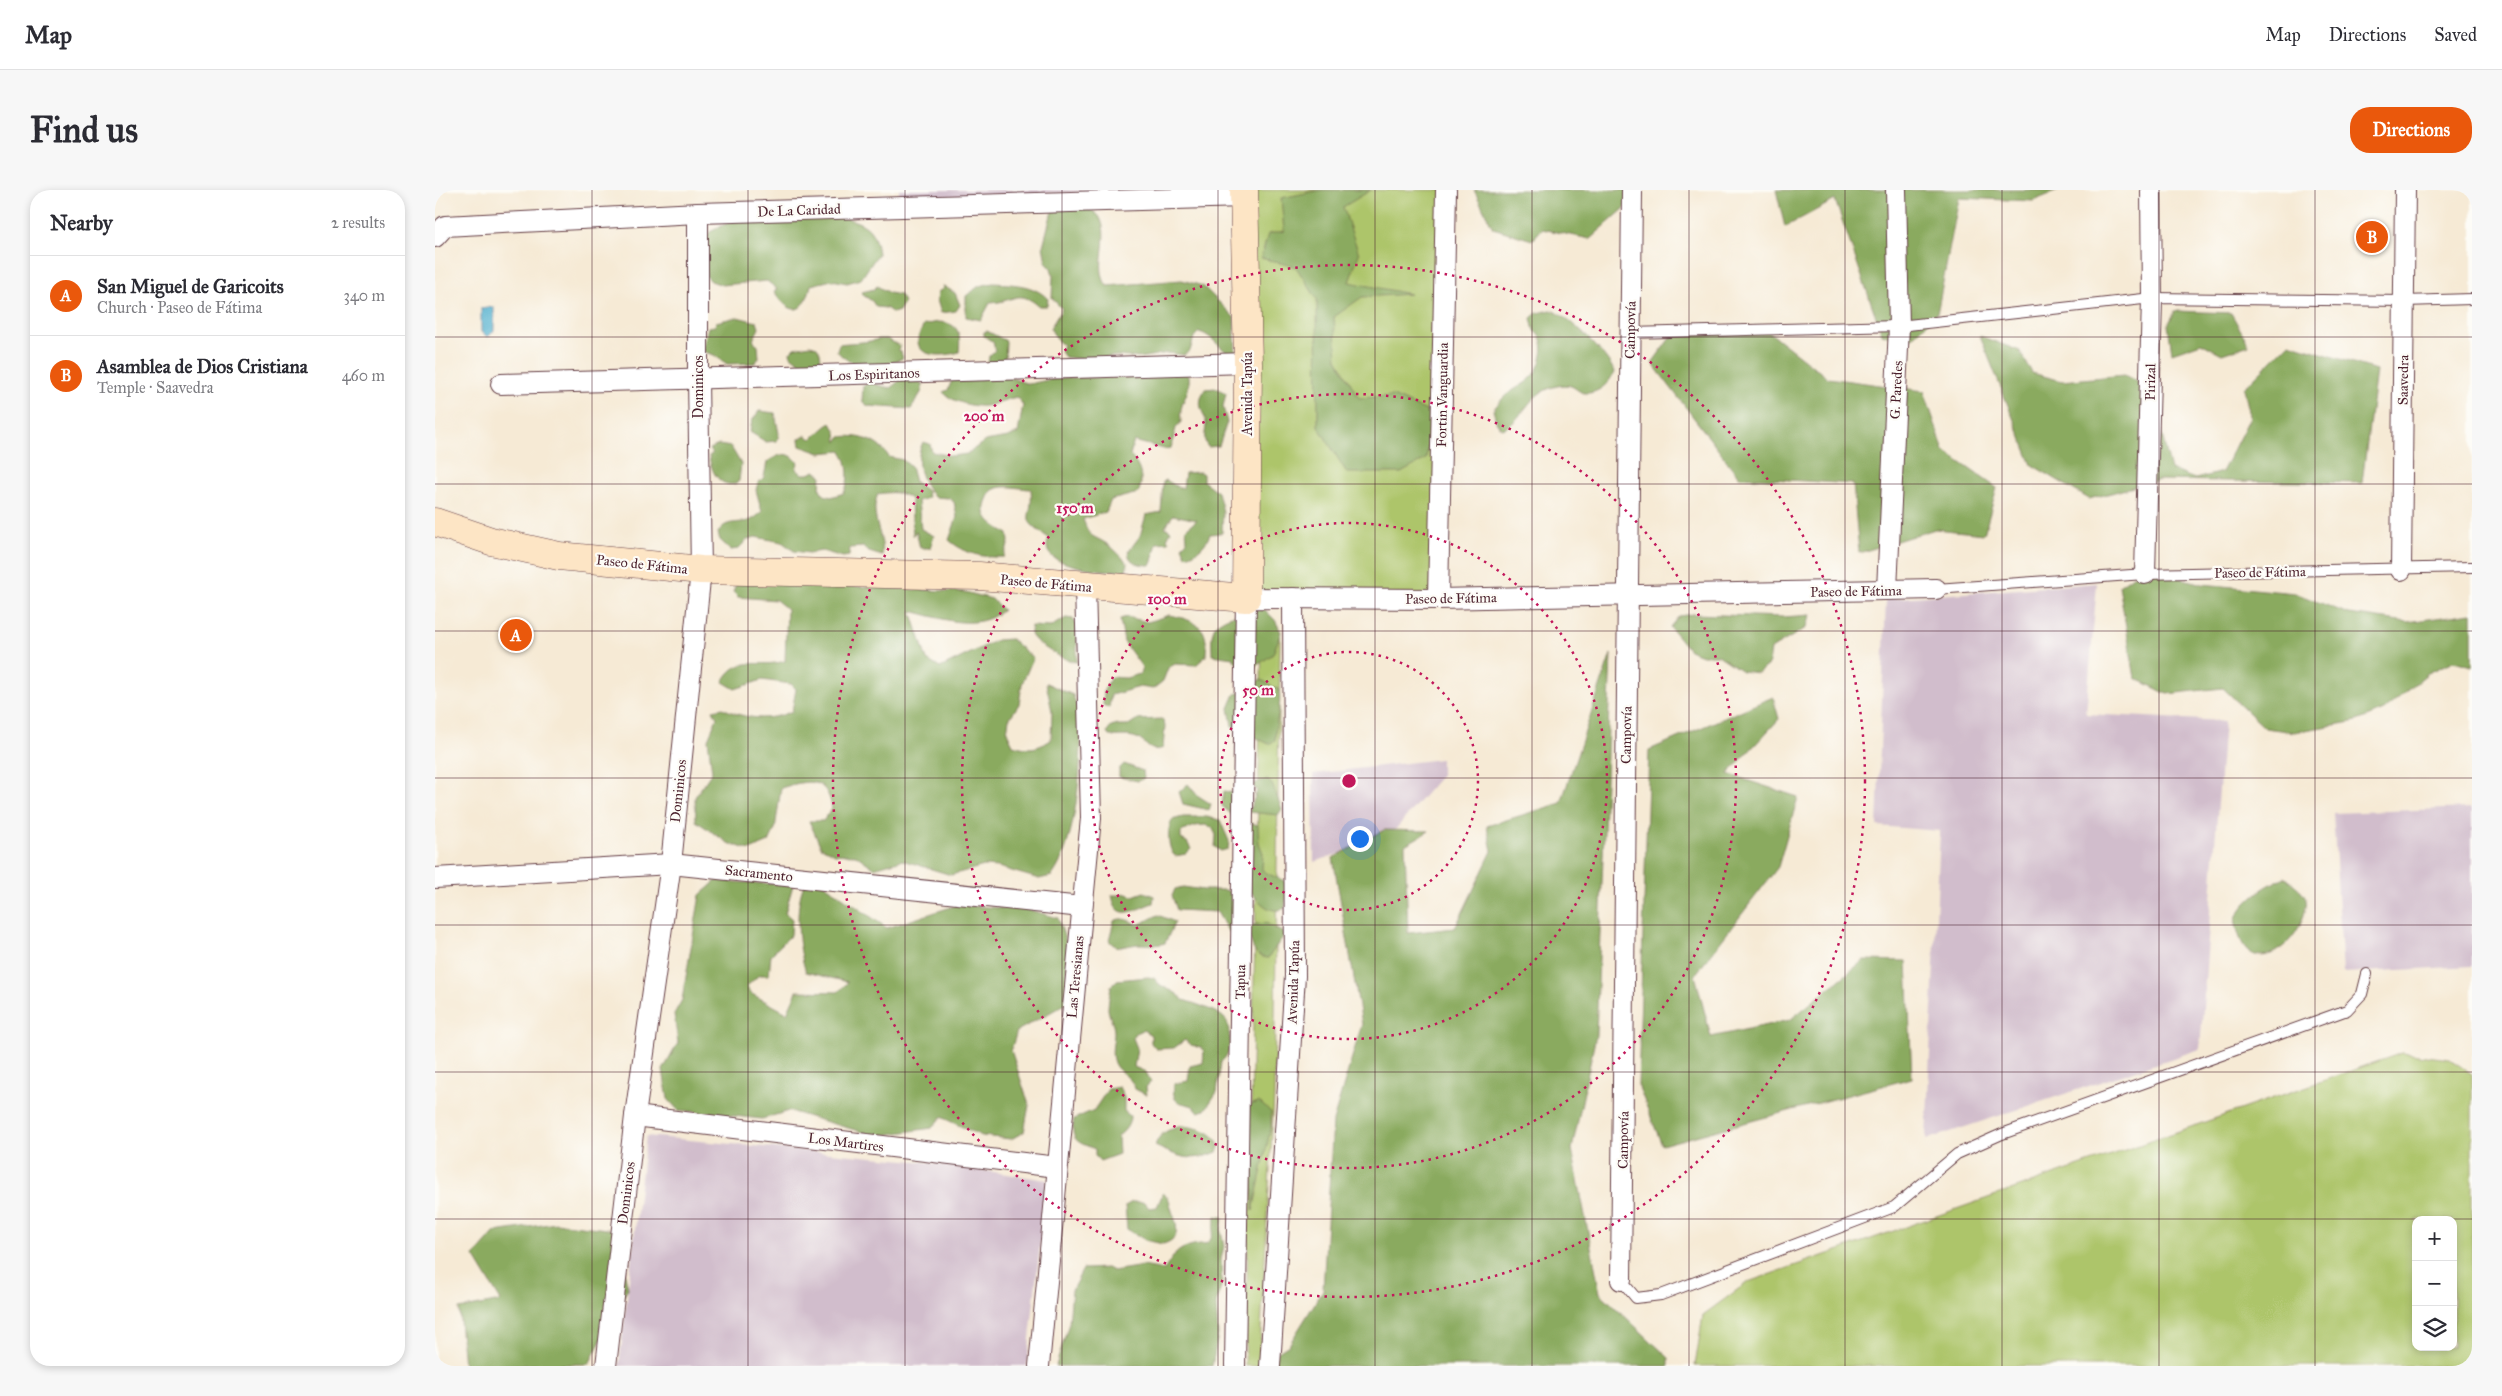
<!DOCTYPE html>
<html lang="en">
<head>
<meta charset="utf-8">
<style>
	body { margin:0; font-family:"IM FELL Great Primer",serif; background:#f7f7f7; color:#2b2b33 }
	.controls { position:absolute; right:15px; bottom:15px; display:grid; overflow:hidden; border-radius:10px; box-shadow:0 2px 8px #0003 }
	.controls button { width:45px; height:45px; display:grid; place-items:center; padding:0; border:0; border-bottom:1px solid #e1e1e2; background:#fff; color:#2b2b33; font:25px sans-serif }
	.you { position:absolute; left:924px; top:648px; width:18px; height:18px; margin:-12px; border:4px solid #fff; border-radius:50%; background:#1a73e8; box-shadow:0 0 0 8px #1a73e833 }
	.badge { display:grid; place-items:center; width:32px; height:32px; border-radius:50%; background:#ea580c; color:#fff; font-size:16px; font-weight:700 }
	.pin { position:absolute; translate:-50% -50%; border:2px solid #fff; box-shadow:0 1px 5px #0006 }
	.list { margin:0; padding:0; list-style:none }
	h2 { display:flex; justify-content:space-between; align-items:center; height:65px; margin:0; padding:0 20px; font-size:21px }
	h2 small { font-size:16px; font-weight:400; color:#7c7c81 }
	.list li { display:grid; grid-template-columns:32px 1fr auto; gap:15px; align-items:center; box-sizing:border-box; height:80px; padding:0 20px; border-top:1px solid #e1e1e2 }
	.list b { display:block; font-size:19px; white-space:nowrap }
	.list p { margin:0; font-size:16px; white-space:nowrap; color:#7c7c81 }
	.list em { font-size:16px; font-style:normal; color:#7c7c81 }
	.icon { flex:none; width:28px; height:28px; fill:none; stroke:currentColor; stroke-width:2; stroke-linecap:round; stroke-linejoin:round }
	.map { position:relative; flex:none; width:2037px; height:1176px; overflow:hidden; border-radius:20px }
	header { display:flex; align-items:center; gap:30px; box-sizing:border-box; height:70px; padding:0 25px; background:#fff; border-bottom:1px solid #e1e1e2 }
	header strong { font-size:24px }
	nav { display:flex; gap:28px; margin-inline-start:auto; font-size:18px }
	.intro { display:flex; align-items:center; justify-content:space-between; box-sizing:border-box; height:120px; padding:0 30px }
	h1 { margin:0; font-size:35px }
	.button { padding:12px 22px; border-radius:20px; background:#ea580c; color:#fff; font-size:18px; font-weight:700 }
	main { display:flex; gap:30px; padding:0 30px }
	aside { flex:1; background:#fff; border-radius:20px; box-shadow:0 2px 8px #0003 }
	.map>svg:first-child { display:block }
	.industrial { fill:#d1bdcc }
	.green { fill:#adc56a; stroke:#7c724a; fill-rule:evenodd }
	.forest { fill:#8aaa5e; stroke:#6a6444 }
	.water { fill:#4eaecd; stroke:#4c667c }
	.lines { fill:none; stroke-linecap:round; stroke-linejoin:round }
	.lane-casing { stroke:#643d44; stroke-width:12 }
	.street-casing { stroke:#643d44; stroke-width:22 }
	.secondary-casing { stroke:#643d44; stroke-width:29 }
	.lane { stroke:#fff; stroke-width:10 }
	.street { stroke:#fff; stroke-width:20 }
	.secondary { stroke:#fde5c5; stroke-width:28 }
	.grid { fill:none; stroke:#4a1f2b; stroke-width:1; stroke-opacity:0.55 }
	.ring { fill:none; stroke:#c2185b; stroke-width:2.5; stroke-dasharray:2.5 5 }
	.labels { text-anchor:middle; stroke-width:4.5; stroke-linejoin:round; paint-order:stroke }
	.street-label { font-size:14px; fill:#4a1f2b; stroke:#fdfcf7 }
	.centre { fill:#c2185b; stroke:#fdfcf7; stroke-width:2.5 }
	.ring-label { font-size:15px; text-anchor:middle; font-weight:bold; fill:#c2185b; stroke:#fdfcf7; stroke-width:4.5; stroke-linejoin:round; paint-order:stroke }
</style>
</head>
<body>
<header>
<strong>Map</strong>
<nav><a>Map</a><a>Directions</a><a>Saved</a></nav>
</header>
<div class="intro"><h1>Find us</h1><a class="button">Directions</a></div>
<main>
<aside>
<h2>Nearby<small>2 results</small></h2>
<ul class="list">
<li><span class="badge">A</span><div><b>San Miguel de Garicoits</b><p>Church · Paseo de Fátima</p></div><em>340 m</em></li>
<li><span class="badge">B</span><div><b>Asamblea de Dios Cristiana</b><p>Temple · Saavedra</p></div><em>460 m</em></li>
</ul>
</aside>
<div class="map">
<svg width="2037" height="1176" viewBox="0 0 2037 1176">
	<rect width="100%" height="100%" fill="#fdfcf7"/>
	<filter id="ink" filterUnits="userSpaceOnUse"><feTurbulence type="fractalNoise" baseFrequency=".02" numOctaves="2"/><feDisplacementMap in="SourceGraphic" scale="10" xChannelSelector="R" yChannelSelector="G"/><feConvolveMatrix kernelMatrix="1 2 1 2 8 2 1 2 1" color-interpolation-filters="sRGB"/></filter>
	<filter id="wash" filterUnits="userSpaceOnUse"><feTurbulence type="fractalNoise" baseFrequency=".0096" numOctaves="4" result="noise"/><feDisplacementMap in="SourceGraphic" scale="20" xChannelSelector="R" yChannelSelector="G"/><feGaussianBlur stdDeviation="1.12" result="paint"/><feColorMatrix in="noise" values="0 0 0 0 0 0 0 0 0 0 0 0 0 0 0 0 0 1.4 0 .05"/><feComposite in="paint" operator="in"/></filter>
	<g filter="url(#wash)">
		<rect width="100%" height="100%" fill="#f6ead5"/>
		<g class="industrial">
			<polygon points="464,0 722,0 464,8"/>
			<polygon points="1662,393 1651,524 1789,531 1765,859 1491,950 1505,641 1442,636 1451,409"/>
			<polygon points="1006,569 1006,586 953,648 879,672 878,584"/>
			<polygon points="2037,618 2037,776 1908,783 1898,623"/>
			<polygon points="211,946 491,972 612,990 592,1176 184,1176"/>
		</g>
		<g class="green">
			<polygon points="809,0 1011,0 1003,409 811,408"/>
			<polygon points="843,442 845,448 839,906 824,1176 810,1176 827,448"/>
			<path d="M1967,863l48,6 22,15v292h-777l8,-51 45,-33zM1981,1030h37v127h-37z"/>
		</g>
		<g class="forest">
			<polygon points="886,0 936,0 908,17 924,64 914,92 975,104 927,107 899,127 902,169 924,208 958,206 998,224 991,269 966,283 912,283 883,236 882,109 861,77 826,68 833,44 849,41 846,8"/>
			<polygon points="1039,0 1198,0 1199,10 1155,49 1107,39 1097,50 1058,38"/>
			<polygon points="1341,0 1625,0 1598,11 1524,8 1502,124 1472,152 1447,144 1400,10 1350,37"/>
			<path d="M651,17c4,2 10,6 13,9 13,21 -6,50 8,70l75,-6 21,6 31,31 2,37h-7c-10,-7 -19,-20 -30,-22l-5,5 -4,14 -6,4 -16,-2 -29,5 -23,-2 -27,4 -24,-3 -5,-6 3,-6 -5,-4 -8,-13 12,-19 -10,-11 1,-23 -2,-7 -5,-6 -3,-16 9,-35z"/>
			<path d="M397,23c28,11 42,8 46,41l-17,25 -14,4 -15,-3 -21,5c-7,30 -20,32 -37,6l3,-2 -10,-8 -45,4 -11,-4 -5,-5v-39l4,-5 19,-10 23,-4 27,5 -5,-5z"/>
			<path d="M558,93c19,1 41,1 55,16l-1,7h-8c-22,-18 -24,-4 -49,-3l-9,17 -15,-3v-21l13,-10z"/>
			<polygon points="507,95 520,103 525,115 521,121 506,123 502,110 503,102 509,98"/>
			<polygon points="442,96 454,103 465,105 469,112 464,121 458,123 451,118 441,117 437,111 428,105 427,102 439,99"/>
			<path d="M1116,120c16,5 59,46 63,62 -4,11 -16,22 -29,21 -5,0 -9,-5 -14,-7 -6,-2 -17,0 -23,3 -20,7 -26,32 -45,40l-6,-5 -4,-14c5,-6 10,-13 16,-17 8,-6 17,-9 23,-16 10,-12 17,-37 2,-46l-3,-13 6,-5z"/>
			<polygon points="1740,121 1796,123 1814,155 1787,164 1766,153 1737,163 1733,135"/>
			<polygon points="302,127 322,132 324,138 318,150 323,156 324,168 320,173 292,174 279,165 267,161 273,137 280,136 281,132"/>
			<path d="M503,132c21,1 23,11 21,30 -11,4 -42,7 -41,-12 0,-5 4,-11 6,-15z"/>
			<polygon points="1329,138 1393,188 1489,201 1509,261 1562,298 1549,344 1500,339 1424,363 1418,294 1304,287 1217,173 1240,141"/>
			<polygon points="552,141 571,151 570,172 553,174 554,166 560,160 558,152 549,146 549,142"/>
			<polygon points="1545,146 1585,161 1597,183 1627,191 1689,185 1715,198 1736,280 1760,289 1787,282 1815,227 1809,198 1854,153 1941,180 1927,293 1724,290 1654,309 1597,275"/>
			<path d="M444,149h8l13,7 -2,4 3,2 2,6c-21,10 -51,12 -66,-7l2,-7c14,-2 27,-1 40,-5z"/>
			<path d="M375,155l7,2c4,6 5,13 2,20l-11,2 -17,-13 -1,-4 4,-4z"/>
			<path d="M727,178l27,7c2,23 -11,24 -8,47l-5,6 -5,20 -7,1 -30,-8 -4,14c9,11 15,23 8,38l-27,7 -5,12 -23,7c7,20 8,15 24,25 8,5 14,13 21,19l-2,7c-15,3 -69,-3 -77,-17 -3,-5 -2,-10 0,-15 -33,-22 -15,-16 -18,-49 -10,0 -27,-5 -36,0 -5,2 -7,8 -9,13 -6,17 10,24 22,32l1,8 -5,15c-21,1 -39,-3 -55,-17l8,-23 -3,-15 -5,-4 -15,-1c-13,-17 -21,-33 -11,-55l7,2 2,8 21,4 14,-2 18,-13 23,-4 10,-4 5,-28 -6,-8c-10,2 -17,5 -26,8 -13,4 -40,-3 -48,-13l5,-2 4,-10 50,-5 27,9 28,-6 76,-1z"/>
			<polygon points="467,189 482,189 487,194 487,201 476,219 433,216 427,211 428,196 434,193 455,198"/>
			<path d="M781,198l10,5 -3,14 4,15 -8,24 -11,1c-6,-7 -2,-15 -2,-23 -2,-15 -11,-17 -1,-35z"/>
			<polygon points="324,221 340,223 344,244 342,251 331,252 315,242 317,231"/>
			<path d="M396,233l5,9 1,10 3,-5c19,-3 39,4 49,20l14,3 8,7 4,15 12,9 1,7 -10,3 3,28 13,7 -4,12h-10l-4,-17 -3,5 -2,-37c-10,-8 -21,-7 -33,-5 -10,23 8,44 4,62l-13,-4 -6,-5 -13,1 -1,8 -6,1 -21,-6 -13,2 -15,-2 -12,-9 -27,-5 -8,3 -9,9 -7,1 -11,-10 -2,-7c7,-13 17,-9 30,-12 5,-1 9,-5 14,-9l-6,-22 2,-7 6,-6 3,-15c11,-7 22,-13 31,1l-2,6 6,5h7l6,-3 6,4 -1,14 4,6 7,2 13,-4c6,-12 5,-32 -3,-42l-21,2 -20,-7 -1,-7 6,-4 6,4c8,-5 12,-12 20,-16z"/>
			<path d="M284,255l12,2 10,17 -2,17 -4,3c-17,3 -24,-14 -26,-28l4,-3 -4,-4z"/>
			<path d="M765,282l3,2v7l15,11 5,20 -1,21 -12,1c-4,11 -12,19 -24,22l-4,-10 5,-5 -1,-12 11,-9 -24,-5 -8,12 6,4 -4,8 2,3 -12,1 -6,22c-10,0 -22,-1 -23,-13l12,-16 6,-21 15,-3 2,-30 3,-2 13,8h4l2,-15z"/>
			<polygon points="1709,378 1767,394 1860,403 1914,424 1972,432 2037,423 2037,476 2019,471 1993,483 1949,520 1922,531 1859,542 1830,538 1788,498 1732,504 1700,488 1684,396"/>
			<path d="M357,391l35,7 22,-2 116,6 27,7 11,11c-27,23 -62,8 -92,1l16,49 13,8 57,-28 14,-1 22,19 -11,26 -3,20 -10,15 -2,13 6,13c16,5 24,4 38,-5l1,-29 -6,-28 27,12c3,10 7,21 8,31 1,40 -5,118 -29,150l-13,3 -41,-12 -14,-1 -33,9 -49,-15 -28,8 -18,-13 -21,-1 -14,-7 -12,-26h14l9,-12c-5,-34 -25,-29 -51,-21l-6,41 -6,13 -19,8 -22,-7 -32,-22 -1,-24 17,-25 -4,-33 9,-21 -4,-8 10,-2c21,11 47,14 69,3l4,-22 -5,-5 -29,-4 -27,9 -12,-7c15,-29 36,-13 62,-21l2,-52 -11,-9 -38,-3 -5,-5 3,-8z"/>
			<path d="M829,419l11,11 6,12 -8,22 -24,17h-7l-9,-13 -21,-3c0,-11 -3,-28 9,-34 7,-5 14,-5 21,-11z"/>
			<polygon points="1258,424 1348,427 1376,425 1371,438 1336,459 1334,474 1323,483 1307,481 1283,465 1267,465 1254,460 1235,437 1244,426"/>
			<path d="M734,425c12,2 33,7 36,21 2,6 1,14 1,20l-10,9 -21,-1 -7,4 -5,13 -10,8 -13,-2 -29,8 -2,13 -6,-3 1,-15 7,-13 15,1 14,-4 2,-7 -18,-25 -4,-23 7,-2 21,5z"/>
			<path d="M631,428l7,1 4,9v34c-10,0 -43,-18 -46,-28 0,-3 0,-5 0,-8l19,1z"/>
			<polygon points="1176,464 1161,845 1137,959 1165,1103 1234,1168 1234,1176 821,1176 854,1155 888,1100 898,931 927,834 898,668 949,640 994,641 970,655 973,743 1020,738 1057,661 1052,636 1126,613"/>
			<path d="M825,489l19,11c3,17 -4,32 -4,50l-6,4 -37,-18 -3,-18 6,-14 14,-4z"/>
			<polygon points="1338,507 1344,529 1293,584 1363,607 1343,677 1260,785 1276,847 1355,830 1429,770 1472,771 1477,888 1227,955 1203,895 1214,560"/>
			<path d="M727,529l3,7 -2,22c-15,6 -16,-7 -29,-11 -7,-2 -17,0 -25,-1l-2,-3 4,-7 7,-2 -1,2h10l9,-6z"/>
			<polygon points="689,574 708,581 709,588 703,591 684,587 684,579"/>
			<polygon points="832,590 837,594 847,619 843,625 814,622 822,601 818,595 825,591"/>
			<polygon points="753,594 762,605 776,614 774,620 748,614 744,602"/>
			<polygon points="789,601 795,602 804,614 798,626 787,616"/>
			<path d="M748,627h24l13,3 9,21 -1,8 -7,2 -6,-4 1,-12 -4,-8 -7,-2 -10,1 -14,6v7l6,3 4,7 -5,5 -11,2c-8,-7 -8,-28 -3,-36z"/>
			<path d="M815,633l8,2 1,18 4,10 -1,17c25,16 28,2 23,38 -18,9 -29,-12 -40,-22z"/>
			<path d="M1850,687c19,16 27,18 17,43 -11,30 -52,57 -64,12 -2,-6 -4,-12 0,-18 10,-18 30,-29 47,-37z"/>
			<path d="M381,689l71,49 70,-23 73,5 28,8 9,27v58l-50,28 -6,19 18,55 -5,27 -13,7 -29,-3 -41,-19 -9,11 -56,8 -87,-25 -27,8 -84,-9 -10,-11 -5,-29 15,-27 -4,-29 8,-14 18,-105 16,-14 77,4 -8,28 7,6 -1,16 -20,20 -2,20h-10l-12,11 3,7 37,20 10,-22 41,1 10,-10 -42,-10c-8,-23 -12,-65 -2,-87z"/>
			<path d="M748,697l21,3h21l20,8v28l21,-3 19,11 -17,24c-21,-2 -11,-18 -24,-24 -4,-2 -11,-2 -16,-3l-11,-19 -40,-2 -5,-14 3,-7z"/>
			<path d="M709,702l10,4 -1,7c-18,6 -36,21 -41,-8h10l1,-2 10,3z"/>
			<path d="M723,725l17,7 -10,21c-9,3 -16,1 -25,1 -11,0 -24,8 -31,-4l5,-19c9,-5 16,0 24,4z"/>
			<path d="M713,787l6,1c7,12 22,11 29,22 10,3 40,12 44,22 2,5 2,11 3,16 1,9 -2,18 -9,24l-4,30 -12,18 -7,2 -5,-6c-15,-5 -21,-1 -19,-22l14,-3 2,-15 13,-3 1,-12 -2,-3 -11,-3 -6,-5 -11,8 -18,1 -5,-6v-8l-8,-5 -9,4 -1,4 4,10 -3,19 12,5 5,10 -5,5 1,8 -12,-6c-3,-13 -17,-16 -21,-26 -4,-11 0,-21 0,-31 0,-8 -5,-15 -6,-23 0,-7 2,-16 3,-23l6,-6z"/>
			<path d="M684,897l5,10v14l6,5c0,9 -5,15 -12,20l1,18 -19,7 -5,-5v-7c-18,-7 -25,-8 -21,-30l20,-9 14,-21z"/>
			<polygon points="824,912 836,922 836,937 818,1021 818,975 797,935 816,914"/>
			<path d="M747,936c14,1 32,5 38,19l-3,7c-26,11 -38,5 -62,-6 4,-14 15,-17 27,-20z"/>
			<path d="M728,1003c8,6 6,9 9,18 5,13 10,28 -9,33l-18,-4 -18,-11 -2,-23 7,-4h12l5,6 8,-1z"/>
			<path d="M781,1026l7,1 -2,15 3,14 -3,14 1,23 -6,21 2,31 -6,31h-156l13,-43 3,-33 11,-21 24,-1 6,3 30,-5 21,4c5,-7 10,-17 18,-21 27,-13 27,9 34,-33z"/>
			<polygon points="121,1033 180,1040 193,1098 154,1174 29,1176 24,1119 66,1111 39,1066 60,1042"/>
		</g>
		<polygon class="water" points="59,117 59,141 53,147 46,142 46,118"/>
	</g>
	<g filter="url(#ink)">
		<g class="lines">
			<defs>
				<g id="lane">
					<polyline points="1195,143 1464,136 1717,108 1969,111 2037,109"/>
					<polyline points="1501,399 1710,384 2037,377"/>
					<polyline points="1186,1090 1201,1108 1226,1105 1459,1017 1522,964 1567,944 1912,820 1927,804 1932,784"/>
				</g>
				<g id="street">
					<polyline points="0,47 10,36 263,23 809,7"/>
					<polyline points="66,194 813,173"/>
					<polyline points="1966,380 1970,0"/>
					<polyline points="1710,384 1717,108 1716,0"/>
					<polyline points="1452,400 1464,136 1461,0"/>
					<polyline points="1003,409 1011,0"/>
					<polyline points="0,688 236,674 647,717"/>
					<polyline points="200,926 622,977"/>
					<polyline points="1186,1090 1197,0"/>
					<polyline points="171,1176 200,926 236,674 266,380 263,189 263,23"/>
					<polyline points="604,1176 656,628 650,396"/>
					<polyline points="800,1176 811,408 1003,409 1501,399"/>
					<polyline points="835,1176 860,786 858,408"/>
				</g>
				<polyline id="secondary" points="0,332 56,351 124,366 266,380 544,386 811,408 813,173 809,0"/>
			</defs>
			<use href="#lane" class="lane-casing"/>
			<use href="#street" class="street-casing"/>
			<use href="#secondary" class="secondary-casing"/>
			<use href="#lane" class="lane"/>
			<use href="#street" class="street"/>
			<use href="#secondary" class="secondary"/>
		</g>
	</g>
	<path class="grid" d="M157,0v1176M313,0v1176M470,0v1176M627,0v1176M783,0v1176M940,0v1176M1097,0v1176M1254,0v1176M1410,0v1176M1567,0v1176M1724,0v1176M1880,0v1176M0,147h2037M0,294h2037M0,441h2037M0,588h2037M0,735h2037M0,882h2037M0,1029h2037"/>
	<g class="ring">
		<circle cx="914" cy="591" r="129"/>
		<circle cx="914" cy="591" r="258"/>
		<circle cx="914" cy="591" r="387"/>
		<circle cx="914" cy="591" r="516"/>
	</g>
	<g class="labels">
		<g class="street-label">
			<text transform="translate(364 20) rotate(-2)" y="5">De La Caridad</text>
			<text transform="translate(1195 140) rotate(-89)" y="5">Campovía</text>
			<text transform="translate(439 184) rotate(-2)" y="5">Los Espiritanos</text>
			<text transform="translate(1968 190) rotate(-89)" y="5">Saavedra</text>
			<text transform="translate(1715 192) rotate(-89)" y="5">Pirizal</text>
			<text transform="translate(263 197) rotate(-90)" y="5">Dominicos</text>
			<text transform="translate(1461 200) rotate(-87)" y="5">G. Paredes</text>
			<text transform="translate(812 204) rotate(-90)" y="5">Avenida Tapúa</text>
			<text transform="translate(1007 205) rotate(-89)" y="5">Fortin Vanguardia</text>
			<text transform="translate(207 374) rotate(6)" y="5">Paseo de Fátima</text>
			<text transform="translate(1825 382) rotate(-1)" y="5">Paseo de Fátima</text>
			<text transform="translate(611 393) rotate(5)" y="5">Paseo de Fátima</text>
			<text transform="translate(1421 401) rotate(-1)" y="5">Paseo de Fátima</text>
			<text transform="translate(1016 408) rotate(-1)" y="5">Paseo de Fátima</text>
			<text transform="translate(1191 545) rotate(-89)" y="5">Campovía</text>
			<text transform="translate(243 601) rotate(-84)" y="5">Dominicos</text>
			<text transform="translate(324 683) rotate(6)" y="5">Sacramento</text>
			<text transform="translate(640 787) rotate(-85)" y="5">Las Teresianas</text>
			<text transform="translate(805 792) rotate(-89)" y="5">Tapua</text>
			<text transform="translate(858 792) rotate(-88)" y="5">Avenida Tapúa</text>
			<text transform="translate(1188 950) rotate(-89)" y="5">Campovía</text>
			<text transform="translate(411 952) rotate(7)" y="5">Los Martires</text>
			<text transform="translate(191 1003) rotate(-83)" y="5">Dominicos</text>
		</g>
	</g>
	<circle cx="914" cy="591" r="8" class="centre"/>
	<g class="ring-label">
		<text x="549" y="231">200 m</text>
		<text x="640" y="323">150 m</text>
		<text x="732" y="414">100 m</text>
		<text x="823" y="505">50 m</text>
	</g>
</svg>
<div class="controls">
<button>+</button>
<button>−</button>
<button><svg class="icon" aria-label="layers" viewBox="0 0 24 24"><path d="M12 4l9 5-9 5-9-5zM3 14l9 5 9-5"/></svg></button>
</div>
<div class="you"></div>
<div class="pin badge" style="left:81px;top:445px">A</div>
<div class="pin badge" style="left:1937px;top:47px">B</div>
</div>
</main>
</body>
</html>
